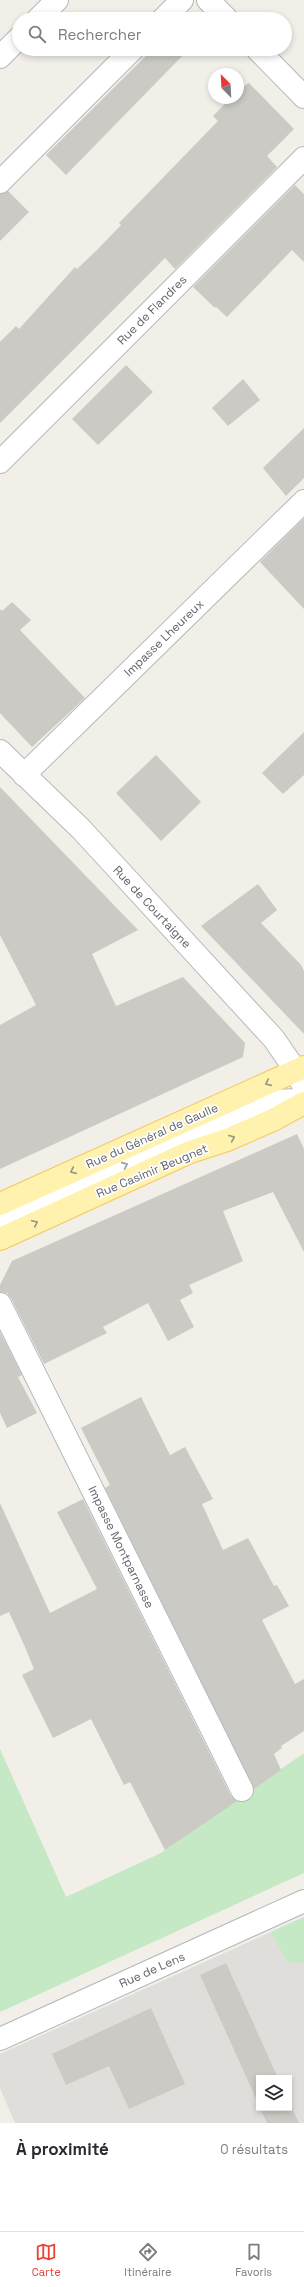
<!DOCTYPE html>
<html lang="fr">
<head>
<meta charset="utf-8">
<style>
	body { margin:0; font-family:"Space Grotesk",sans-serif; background:#f7f7f7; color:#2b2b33 }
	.controls { position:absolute; right:12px; bottom:12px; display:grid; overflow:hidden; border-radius:0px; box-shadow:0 2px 6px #0003 }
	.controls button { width:36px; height:36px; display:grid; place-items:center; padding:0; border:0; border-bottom:1px solid #e1e1e2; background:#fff; color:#2b2b33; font:20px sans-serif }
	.compass { position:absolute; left:208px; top:68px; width:36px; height:36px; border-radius:50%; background:#fff; box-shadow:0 2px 6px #0003; rotate:336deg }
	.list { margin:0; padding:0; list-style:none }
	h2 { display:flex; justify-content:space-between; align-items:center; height:52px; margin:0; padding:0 16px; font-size:17px }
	h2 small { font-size:13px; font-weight:400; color:#7c7c81 }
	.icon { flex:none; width:22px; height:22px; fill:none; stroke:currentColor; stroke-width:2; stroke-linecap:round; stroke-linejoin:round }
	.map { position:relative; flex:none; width:304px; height:2123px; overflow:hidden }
	.search { position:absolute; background:#fff; box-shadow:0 2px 6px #0003; left:12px; right:12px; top:12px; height:44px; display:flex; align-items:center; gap:10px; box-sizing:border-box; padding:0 14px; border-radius:22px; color:#7c7c81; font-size:15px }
	.sheet { height:108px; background:#fff }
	nav { display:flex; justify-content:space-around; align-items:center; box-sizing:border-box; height:56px; border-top:1px solid #e1e1e2; background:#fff; font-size:11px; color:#7c7c81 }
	nav a { display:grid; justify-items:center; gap:2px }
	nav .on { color:#ea4335 }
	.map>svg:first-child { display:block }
	.industrial { fill:#e0deda; fill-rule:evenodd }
	.green { fill:#c5e8c5 }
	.building { fill:#cccac5 }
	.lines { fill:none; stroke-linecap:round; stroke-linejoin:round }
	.minor-casing { stroke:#b5b8bc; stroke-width:24 }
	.major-casing { stroke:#f2c960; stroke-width:24 }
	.minor { stroke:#fff; stroke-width:22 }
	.major { stroke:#fff2af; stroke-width:22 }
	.oneway { stroke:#979581 }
	.oneway2 { stroke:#979a9d }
	.labels { text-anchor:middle; stroke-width:3.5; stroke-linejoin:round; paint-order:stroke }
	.street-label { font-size:12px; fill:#5f6368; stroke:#fff }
</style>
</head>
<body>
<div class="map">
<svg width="304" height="2123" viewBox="0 0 304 2123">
	<rect width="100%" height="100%" fill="#f1efe8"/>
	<path class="industrial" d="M304,1917v206h-289l-15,-35v-34zM259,2078h30v30h-30z"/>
	<g class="green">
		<polygon points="0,1749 66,1897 161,1853 304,1753 304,1873 0,2012"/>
		<polygon points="304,1917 304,1963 287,1962 271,1932"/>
	</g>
	<g class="building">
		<polygon points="153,49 189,49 66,175 46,155"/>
		<polygon points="249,83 294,129 267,156 277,167 175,269 165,258 0,423 0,342 16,326 19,329 75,267 77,269 97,250 121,225 119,223 218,121 213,116 231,98 238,98 238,90"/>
		<polygon points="295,185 304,194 304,262 292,250 227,317 216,307 215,308 193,287"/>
		<polygon points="8,191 29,212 0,241 0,194"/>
		<polygon points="126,365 153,392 98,445 72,419"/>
		<polygon points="243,379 260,400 228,426 212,408"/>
		<polygon points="304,428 304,478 286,496 263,468"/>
		<polygon points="304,518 304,609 260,562"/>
		<polygon points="12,602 31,620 20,630 85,698 32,747 0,713 0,609 2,611"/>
		<polygon points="304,732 304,775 283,794 262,773"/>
		<polygon points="156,755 201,802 161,841 116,793"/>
		<polygon points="0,787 138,930 92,954 116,1006 183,977 245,1043 243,1057 0,1169 0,1025 36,1005 0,935"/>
		<polygon points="258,884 277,910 261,923 301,965 304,971 304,1034 201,926"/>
		<polygon points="297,1134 304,1149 304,1252 273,1192 223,1211 243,1261 189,1285 193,1293 180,1300 194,1327 168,1341 148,1303 103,1327 107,1333 44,1364 11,1298 7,1293 0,1292 0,1285 12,1261"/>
		<polygon points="0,1332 22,1375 18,1377 37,1413 7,1428 0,1413"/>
		<polygon points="141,1397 170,1455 185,1447 213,1499 202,1504 223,1550 248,1538 274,1586 277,1585 289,1606 262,1620 295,1684 304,1679 304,1731 281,1746 282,1748 274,1754 281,1770 254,1789 105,1488 110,1485 81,1428"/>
		<polygon points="83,1499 231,1796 237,1801 165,1850 130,1782 124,1785 91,1719 53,1738 22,1675 34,1669 25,1647 9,1612 0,1616 0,1503 50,1613 97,1589 57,1512"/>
		<polygon points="226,1963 278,2078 259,2078 259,2105 200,1975"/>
		<polygon points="151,2008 185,2084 129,2109 109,2066 66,2085 52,2054"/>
		<polygon points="289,2101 299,2123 267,2123 260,2108 289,2108"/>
	</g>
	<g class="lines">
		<defs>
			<g id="minor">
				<polyline points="208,0 227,19"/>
				<polyline points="38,19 57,0"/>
				<polyline points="163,19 182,0"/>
				<polyline points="257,49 304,97"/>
				<polyline points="0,57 19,38"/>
				<polyline points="0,182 133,49"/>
				<polyline points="0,462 304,158"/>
				<polyline points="0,751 81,829 274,1039 296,1071 304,1087"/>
				<polyline points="24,775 304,501"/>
				<polyline points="0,1221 265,1101 304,1100"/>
				<polyline points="0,1304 242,1790"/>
				<polyline points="0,2039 304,1901"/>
			</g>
			<g id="major">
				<polyline points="0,1204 304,1067"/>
				<polyline points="0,1239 190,1152 227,1140 273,1120 304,1103"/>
			</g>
		</defs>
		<use href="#minor" class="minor-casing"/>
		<use href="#major" class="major-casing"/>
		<use href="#minor" class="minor"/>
		<use href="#major" class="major"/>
	</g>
	<defs><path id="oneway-chevron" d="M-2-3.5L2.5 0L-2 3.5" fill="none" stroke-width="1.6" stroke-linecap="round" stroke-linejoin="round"/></defs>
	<g class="oneway">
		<use href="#oneway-chevron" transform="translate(268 1083) rotate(156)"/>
		<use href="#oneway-chevron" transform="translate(232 1138) rotate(-23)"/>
		<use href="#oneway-chevron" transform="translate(73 1171) rotate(156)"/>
		<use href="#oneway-chevron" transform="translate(35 1223) rotate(-25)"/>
	</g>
	<use class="oneway2" href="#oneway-chevron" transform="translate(125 1165) rotate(-24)"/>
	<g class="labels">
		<g class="street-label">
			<text transform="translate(152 310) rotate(-45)" y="4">Rue de Flandres</text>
			<text transform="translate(164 638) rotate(-44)" y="4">Impasse Lheureux</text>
			<text transform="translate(152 907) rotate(47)" y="4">Rue de Courtaigne</text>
			<text transform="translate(152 1136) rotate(-24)" y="4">Rue du Général de Gaulle</text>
			<text transform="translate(152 1171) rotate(-23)" y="4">Rue Casimir Beugnet</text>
			<text transform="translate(121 1547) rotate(64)" y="4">Impasse Montparnasse</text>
			<text transform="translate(152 1970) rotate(-24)" y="4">Rue de Lens</text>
		</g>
	</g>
</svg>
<div class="controls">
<button><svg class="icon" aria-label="layers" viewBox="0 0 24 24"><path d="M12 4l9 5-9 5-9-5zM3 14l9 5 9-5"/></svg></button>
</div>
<svg class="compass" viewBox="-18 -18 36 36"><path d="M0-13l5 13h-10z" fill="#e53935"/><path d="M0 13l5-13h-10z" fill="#7c7c81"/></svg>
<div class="search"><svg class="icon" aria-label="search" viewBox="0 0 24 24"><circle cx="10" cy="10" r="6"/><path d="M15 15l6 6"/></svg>Rechercher</div>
</div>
<section class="sheet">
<h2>À proximité<small>0 résultats</small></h2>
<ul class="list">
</ul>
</section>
<nav>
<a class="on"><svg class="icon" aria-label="map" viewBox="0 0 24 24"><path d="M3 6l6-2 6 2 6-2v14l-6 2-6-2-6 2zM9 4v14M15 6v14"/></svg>Carte</a>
<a><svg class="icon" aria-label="directions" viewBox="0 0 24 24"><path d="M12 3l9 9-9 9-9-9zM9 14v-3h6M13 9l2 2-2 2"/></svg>Itinéraire</a>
<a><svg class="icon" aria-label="saved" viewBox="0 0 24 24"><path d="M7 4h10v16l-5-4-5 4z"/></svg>Favoris</a>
</nav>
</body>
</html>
